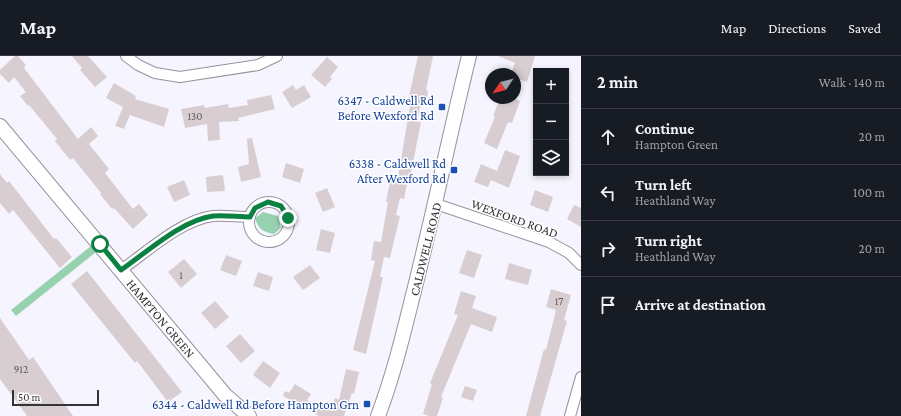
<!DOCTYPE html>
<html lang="en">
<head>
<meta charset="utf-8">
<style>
	body { margin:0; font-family:"Crimson Pro",serif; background:#20242c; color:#f1f3f6 }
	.controls { position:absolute; right:12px; top:12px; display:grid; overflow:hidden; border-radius:0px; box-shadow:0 2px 6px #0003 }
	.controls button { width:36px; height:36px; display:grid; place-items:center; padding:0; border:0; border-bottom:1px solid #363941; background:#171b24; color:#f1f3f6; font:20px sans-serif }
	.compass { position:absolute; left:485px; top:12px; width:36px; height:36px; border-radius:50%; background:#171b24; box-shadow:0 2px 6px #0003; rotate:235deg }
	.scale { position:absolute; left:12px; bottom:10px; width:87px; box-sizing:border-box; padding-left:4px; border:2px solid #343437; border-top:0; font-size:11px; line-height:14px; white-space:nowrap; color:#343437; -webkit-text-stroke:3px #fff; paint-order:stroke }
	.stop { position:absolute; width:12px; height:12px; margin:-9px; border:3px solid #0b8043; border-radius:50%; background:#fff }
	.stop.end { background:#0b8043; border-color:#fff; box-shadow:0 1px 4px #0008 }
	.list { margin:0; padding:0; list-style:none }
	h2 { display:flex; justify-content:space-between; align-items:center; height:52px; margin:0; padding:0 16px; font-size:17px }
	h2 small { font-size:13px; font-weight:400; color:#9ea1a6 }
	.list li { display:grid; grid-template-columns:26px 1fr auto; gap:12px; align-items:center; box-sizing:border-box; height:56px; padding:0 16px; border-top:1px solid #363941 }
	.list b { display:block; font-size:15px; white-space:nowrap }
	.list p { margin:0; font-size:13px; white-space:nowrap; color:#9ea1a6 }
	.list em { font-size:13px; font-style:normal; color:#9ea1a6 }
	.icon { flex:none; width:22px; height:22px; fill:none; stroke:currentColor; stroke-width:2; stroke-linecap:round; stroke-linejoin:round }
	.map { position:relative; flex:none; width:581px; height:360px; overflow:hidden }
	header { display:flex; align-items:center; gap:24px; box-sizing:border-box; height:56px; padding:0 20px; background:#171b24; border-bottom:1px solid #363941 }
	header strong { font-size:19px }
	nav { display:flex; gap:22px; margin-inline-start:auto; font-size:14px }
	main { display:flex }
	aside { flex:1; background:#171b24 }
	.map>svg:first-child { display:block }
	.green { fill:#97d2b0 }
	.building { fill:#d8ced2 }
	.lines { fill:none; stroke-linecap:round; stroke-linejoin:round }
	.street-casing { stroke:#94929b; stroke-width:12 }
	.secondary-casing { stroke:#94929b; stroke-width:16 }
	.street { stroke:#fff; stroke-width:10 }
	.secondary { stroke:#fff; stroke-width:14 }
	.route { stroke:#0b8043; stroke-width:5 }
	.transit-dot { fill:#1a4fb4; stroke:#fff; stroke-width:1.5 }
	.labels { text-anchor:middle; stroke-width:3; stroke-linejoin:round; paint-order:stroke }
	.number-label { font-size:11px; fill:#5d5a5e }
	.transit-label { font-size:13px; fill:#164399; stroke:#fff; text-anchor:end }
	.street-label { font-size:13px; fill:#343437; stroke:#fff }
</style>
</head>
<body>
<header>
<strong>Map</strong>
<nav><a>Map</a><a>Directions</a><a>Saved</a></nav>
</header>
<main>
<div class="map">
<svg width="581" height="360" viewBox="0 0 581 360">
	<rect width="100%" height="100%" fill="#f6f4fe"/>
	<g class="green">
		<path d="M263,156l15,4 3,12 -7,6c-12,-2 -16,-6 -19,-16z"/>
		<polygon points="91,190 96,196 16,260 11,254"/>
	</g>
	<g class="building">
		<polygon points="15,0 18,0 26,9 24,12 78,83 91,71 98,80 89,88 109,113 105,117 133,153 139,148 148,159 133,173 114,152 112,153 100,138 101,137 73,102 70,104 55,85 57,83 29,49 28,50 20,40 26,36 14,21 9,27 0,18 0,14"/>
		<polygon points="72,0 88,0 107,21 95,31 80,14 82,12"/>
		<polygon points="418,0 433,0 426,34 428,35 426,48 421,47 417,66 421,66 411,117 409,117 404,143 400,142 396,159 400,160 390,202 384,201 380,221 383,221 366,298 353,294 375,205 371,204 374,185 381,186 388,146 386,146 390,125 397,127 410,50 407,49"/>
		<polygon points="498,0 535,0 527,26 515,22 515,18 511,18 515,7"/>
		<polygon points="327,1 338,11 330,21 332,23 325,31 311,19"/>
		<polygon points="114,27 136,40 135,43 169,53 164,71 130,59 124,73 115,70 123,51 106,42"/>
		<polygon points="293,29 296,34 304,29 311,41 292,52 282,36"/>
		<polygon points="271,39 275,53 238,62 239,65 219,66 220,84 208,85 207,68 185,72 181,53 204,49 205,52 228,48 229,52 248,49 247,44"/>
		<polygon points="500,42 513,42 520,45 512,67 508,66 497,93 484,87 495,61 493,60"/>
		<polygon points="252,82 261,121 241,126 238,111 249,108 247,83"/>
		<polygon points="505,94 520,100 509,132 491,124 488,131 474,126 481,108 497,115"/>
		<polygon points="286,107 304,113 300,127 282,121"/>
		<polygon points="0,118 7,127 9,125 54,183 56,182 72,201 60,212 13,154 9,158 0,147"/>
		<polygon points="223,119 225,135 207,136 206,121"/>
		<polygon points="184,124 190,139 174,146 167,131"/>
		<polygon points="327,132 335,151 323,156 315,137"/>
		<polygon points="535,134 553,141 548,156 530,149"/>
		<polygon points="574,149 581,152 581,171 567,163"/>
		<polygon points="321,173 335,177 330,197 316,194"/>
		<polygon points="467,194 482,199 474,222 459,217"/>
		<polygon points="226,199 242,205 236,220 220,214"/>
		<polygon points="184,203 197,218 181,232 168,216"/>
		<polygon points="509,207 532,214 528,229 505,223"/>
		<polygon points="310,209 320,222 303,234 293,221"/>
		<polygon points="87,215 182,336 168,346 137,305 135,307 71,228"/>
		<polygon points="258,216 273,221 269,235 253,230"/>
		<polygon points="551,233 571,239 564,264 567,265 540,360 526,360 544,293 546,294 556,254 546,251"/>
		<polygon points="461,235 476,240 472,252 497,261 492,276 471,268 441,341 443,342 437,360 429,360 423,358 432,328 430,327 458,259 454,258"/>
		<polygon points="215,245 229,261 215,273 201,257"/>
		<polygon points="0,262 29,304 33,301 73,360 27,360 0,323"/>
		<polygon points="240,278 255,295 241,307 226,290"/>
		<polygon points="263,305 280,317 270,332 253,319"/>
		<polygon points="346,313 359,316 354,338 352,337 344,360 319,360 283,340 285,335 289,337 295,328 311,338 307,344 330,354 335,342 339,344"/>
		<polygon points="465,330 477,334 473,345 461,341"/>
	</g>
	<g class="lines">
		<defs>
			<g id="street">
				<polyline points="126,0 138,9 155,17 180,21 258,9 277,0"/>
				<circle cx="269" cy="166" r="20"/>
				<polyline points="436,148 549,186 569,197 581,209"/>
				<path d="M121,214c26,-18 60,-50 92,-54 12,-1 25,1 37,1"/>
				<polyline points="570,360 581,321"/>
			</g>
			<g id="secondary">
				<polyline points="0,70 225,339 249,360"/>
				<path d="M378,360c16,-42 26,-85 37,-129 19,-76 35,-154 54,-231"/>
			</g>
		</defs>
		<use href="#street" class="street-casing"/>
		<use href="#secondary" class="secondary-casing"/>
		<use href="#street" class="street"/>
		<use href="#secondary" class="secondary"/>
	</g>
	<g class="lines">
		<path class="route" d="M100,188l21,26c26,-18 61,-50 92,-54 12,-1 25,1 37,1l5,-9 13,-6 13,4 7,12"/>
	</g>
	<g class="transit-dot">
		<rect x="438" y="47" width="8" height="8" rx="2"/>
		<rect x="450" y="110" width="8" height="8" rx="2"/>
		<rect x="363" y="344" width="8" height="8" rx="2"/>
	</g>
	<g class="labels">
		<g class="number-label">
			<text x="195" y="64">130</text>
			<text x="181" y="223">1</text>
			<text x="559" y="249">17</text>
			<text x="21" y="317">912</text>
		</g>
		<g class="transit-label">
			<text x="434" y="49">6347 - Caldwell Rd<tspan x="434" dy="15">Before Wexford Rd</tspan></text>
			<text x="446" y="112">6338 - Caldwell Rd<tspan x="446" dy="15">After Wexford Rd</tspan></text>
			<text x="359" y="353">6344 - Caldwell Rd Before Hampton Grn</text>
		</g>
		<g class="street-label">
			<text transform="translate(515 162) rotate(20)" y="5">WEXFORD ROAD</text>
			<text transform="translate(425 193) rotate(-76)" y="5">CALDWELL ROAD</text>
			<text transform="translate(161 262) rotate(50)" y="5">HAMPTON GREEN</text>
		</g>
	</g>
</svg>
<div class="controls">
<button>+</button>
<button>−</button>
<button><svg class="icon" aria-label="layers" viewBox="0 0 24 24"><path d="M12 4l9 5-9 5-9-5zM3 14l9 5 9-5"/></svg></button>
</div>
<svg class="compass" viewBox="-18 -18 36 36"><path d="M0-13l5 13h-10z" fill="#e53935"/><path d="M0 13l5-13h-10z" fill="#9ea1a6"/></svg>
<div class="scale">50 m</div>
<div class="stop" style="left:100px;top:188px"></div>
<div class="stop end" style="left:288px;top:162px"></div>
</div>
<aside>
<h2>2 min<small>Walk · 140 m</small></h2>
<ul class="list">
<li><svg class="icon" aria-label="ahead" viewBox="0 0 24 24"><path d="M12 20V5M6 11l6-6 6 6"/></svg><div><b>Continue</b><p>Hampton Green</p></div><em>20 m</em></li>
<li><svg class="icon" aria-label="left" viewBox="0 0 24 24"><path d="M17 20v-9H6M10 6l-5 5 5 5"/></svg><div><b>Turn left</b><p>Heathland Way</p></div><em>100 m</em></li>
<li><svg class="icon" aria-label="right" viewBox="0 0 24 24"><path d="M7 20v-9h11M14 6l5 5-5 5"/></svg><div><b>Turn right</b><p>Heathland Way</p></div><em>20 m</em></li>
<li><svg class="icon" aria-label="arrive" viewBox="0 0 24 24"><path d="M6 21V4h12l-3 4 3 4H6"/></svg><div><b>Arrive at destination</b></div></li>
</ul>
</aside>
</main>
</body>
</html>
